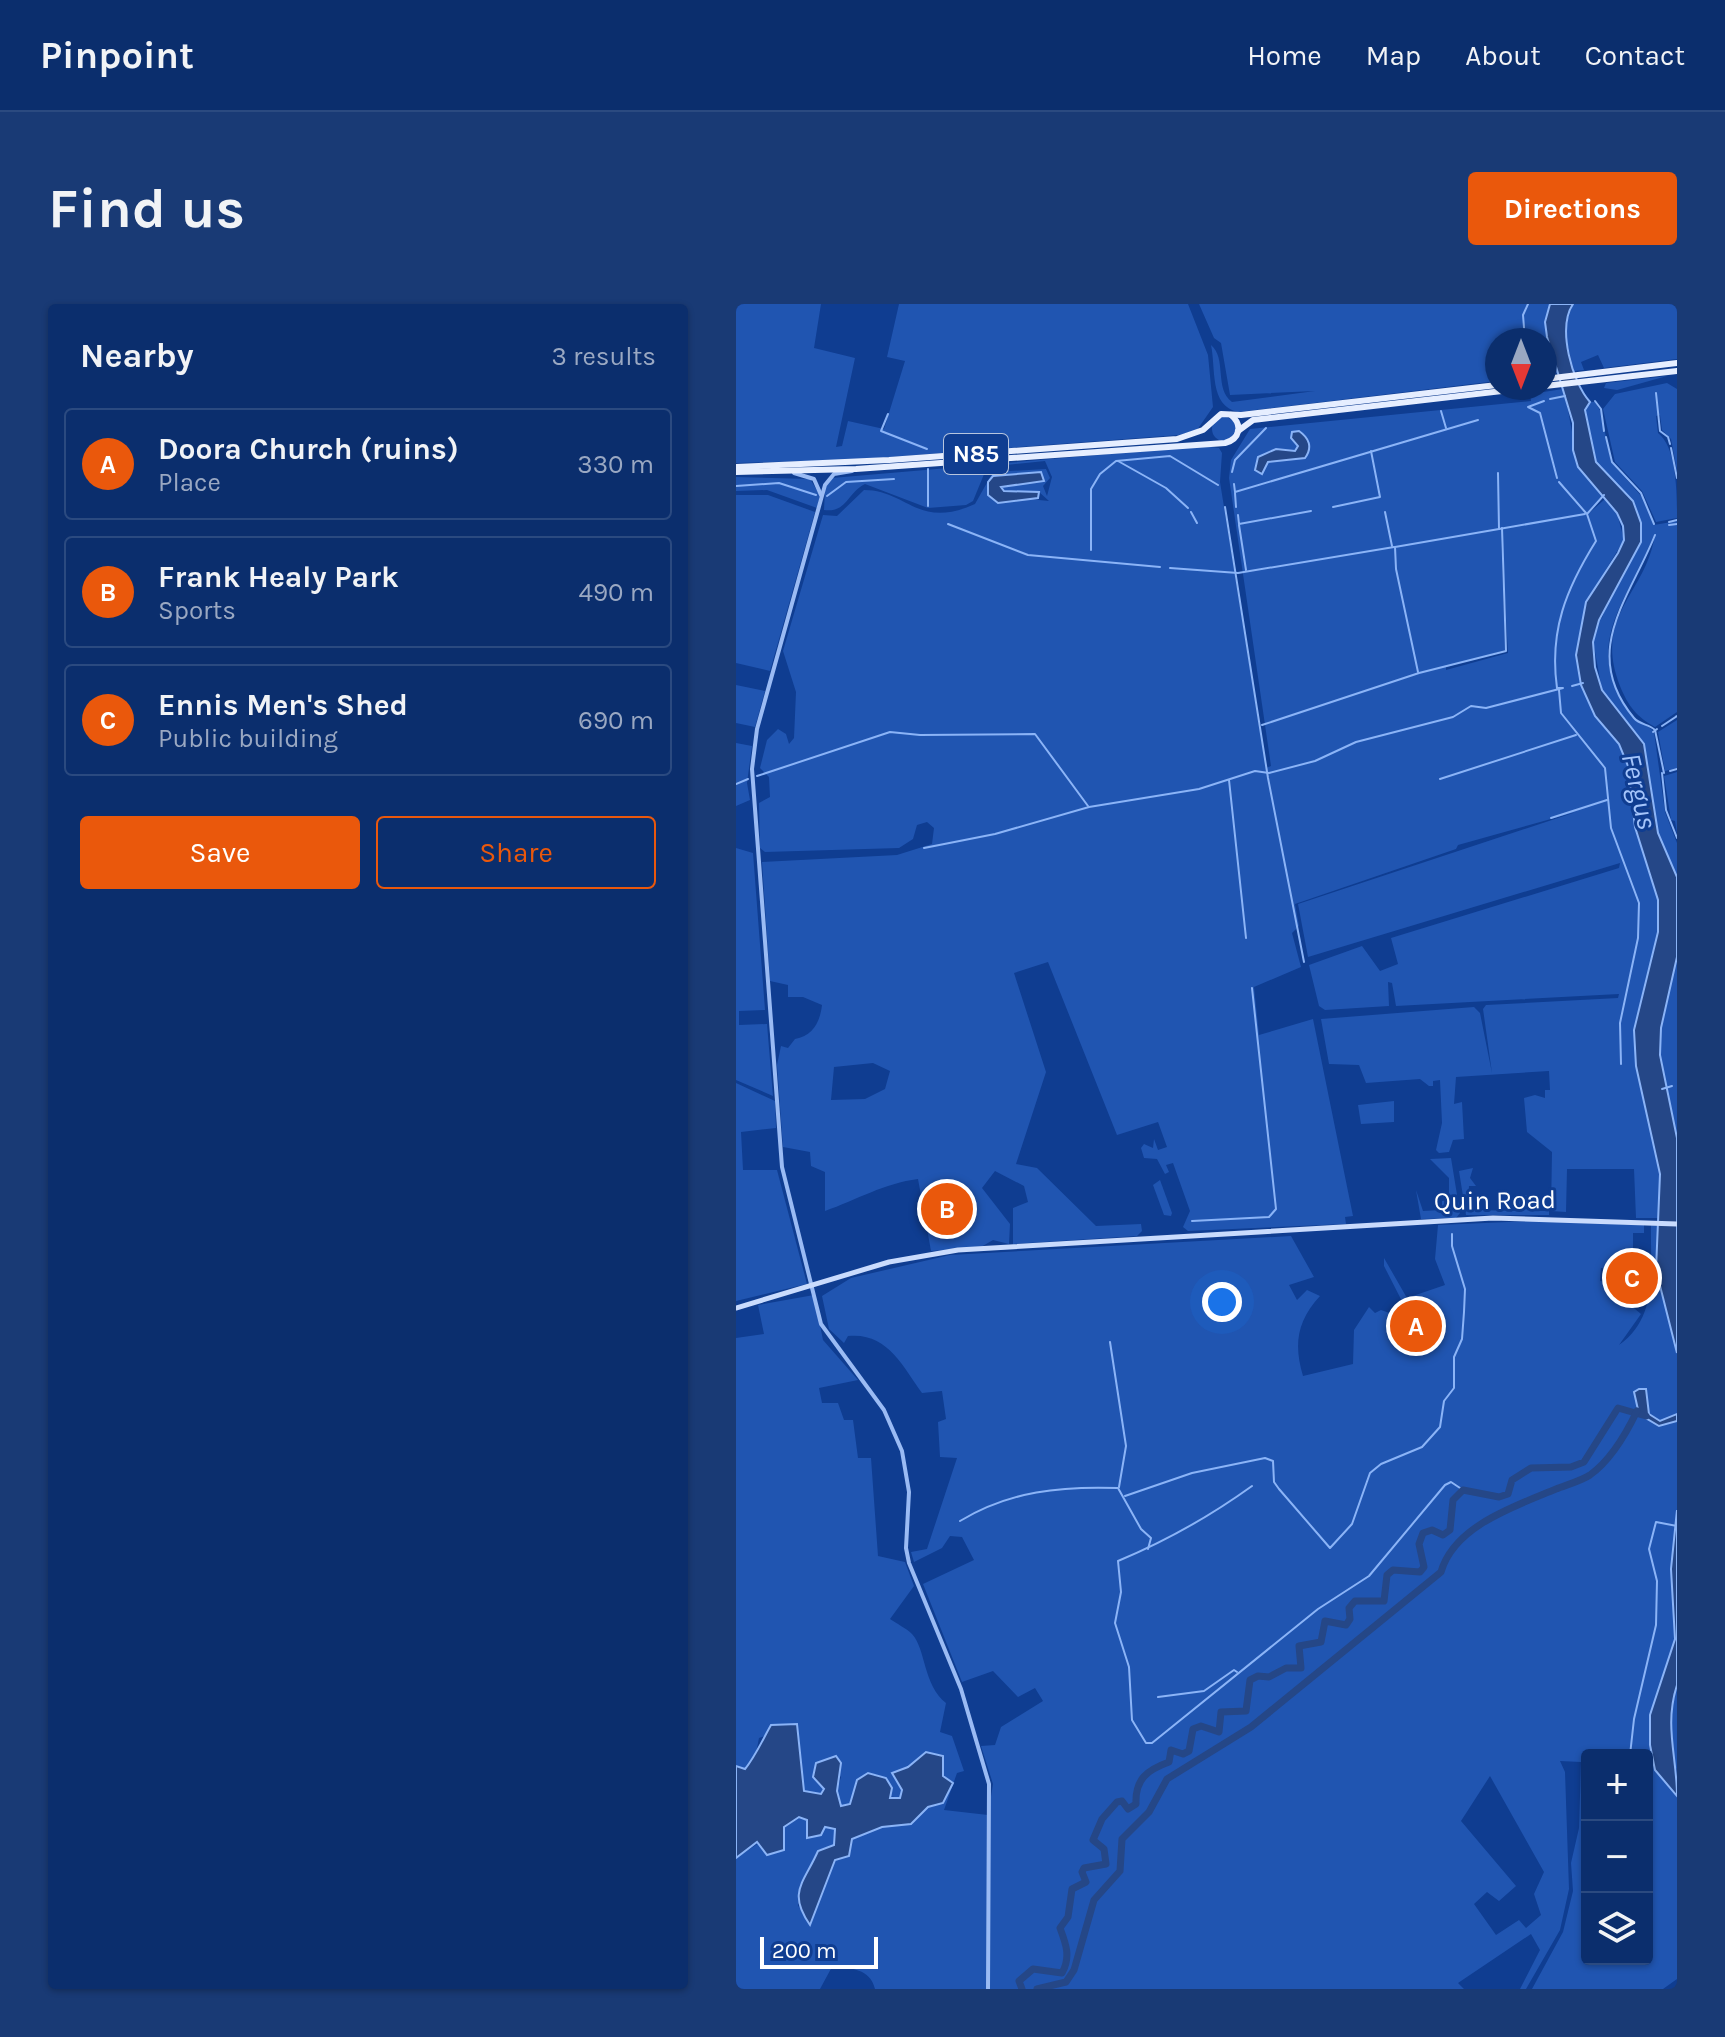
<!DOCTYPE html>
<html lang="en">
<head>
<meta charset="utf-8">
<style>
	body { margin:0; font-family:Karla,sans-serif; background:#193a75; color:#f1f3f6 }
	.controls { position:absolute; right:24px; bottom:24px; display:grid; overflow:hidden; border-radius:8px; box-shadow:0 2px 6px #0004 }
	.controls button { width:72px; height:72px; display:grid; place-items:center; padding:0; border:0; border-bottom:2px solid #2b4a80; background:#0b2e6d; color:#f1f3f6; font:40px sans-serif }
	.compass { position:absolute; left:749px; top:24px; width:72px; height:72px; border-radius:50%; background:#0b2e6d; box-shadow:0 2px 6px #0004; rotate:180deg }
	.scale { position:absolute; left:24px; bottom:20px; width:118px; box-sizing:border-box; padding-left:8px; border:4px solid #fff; border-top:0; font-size:22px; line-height:28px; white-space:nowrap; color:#fff; -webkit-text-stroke:6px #0f3d91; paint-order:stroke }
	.you { position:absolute; left:486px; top:998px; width:28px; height:28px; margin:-20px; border:6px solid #fff; border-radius:50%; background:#1a73e8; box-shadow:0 0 0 12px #1a73e833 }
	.badge { display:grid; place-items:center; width:52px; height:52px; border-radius:50%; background:#ea580c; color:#fff; font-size:26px; font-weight:700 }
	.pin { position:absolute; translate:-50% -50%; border:4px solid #fff; box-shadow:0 2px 8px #0006 }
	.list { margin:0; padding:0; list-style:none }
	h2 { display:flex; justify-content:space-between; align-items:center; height:104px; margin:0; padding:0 32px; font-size:34px }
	h2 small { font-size:26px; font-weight:400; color:#9aa8c2 }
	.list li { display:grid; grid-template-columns:52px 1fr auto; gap:24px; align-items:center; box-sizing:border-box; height:112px; margin:0 16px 16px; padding:0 16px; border:2px solid #2b4a80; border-radius:8px }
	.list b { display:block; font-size:30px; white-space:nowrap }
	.list p { margin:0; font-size:26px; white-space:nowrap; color:#9aa8c2 }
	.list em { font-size:26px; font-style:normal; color:#9aa8c2 }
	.actions { display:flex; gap:16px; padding:24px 32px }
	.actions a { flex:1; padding:18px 0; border:2px solid #ea580c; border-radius:8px; text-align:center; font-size:28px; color:#ea580c }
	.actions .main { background:#ea580c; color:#fff }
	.icon { flex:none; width:44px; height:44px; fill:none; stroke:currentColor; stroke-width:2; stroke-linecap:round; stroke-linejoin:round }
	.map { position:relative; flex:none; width:941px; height:1685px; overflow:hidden; border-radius:8px }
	header { display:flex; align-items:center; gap:48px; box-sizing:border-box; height:112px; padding:0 40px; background:#0b2e6d; border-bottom:2px solid #2b4a80 }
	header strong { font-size:38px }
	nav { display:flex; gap:44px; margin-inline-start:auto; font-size:28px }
	.intro { display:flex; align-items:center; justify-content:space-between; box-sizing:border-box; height:192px; padding:0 48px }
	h1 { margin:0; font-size:56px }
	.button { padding:20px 36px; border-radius:8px; background:#ea580c; color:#fff; font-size:28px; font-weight:700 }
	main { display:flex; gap:48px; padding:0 48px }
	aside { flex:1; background:#0b2e6d; border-radius:8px; box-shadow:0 2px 6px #0004 }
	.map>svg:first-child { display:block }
	.green { fill:#2055b1; fill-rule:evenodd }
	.water { fill:#254787; stroke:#8bb4f7; stroke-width:2 }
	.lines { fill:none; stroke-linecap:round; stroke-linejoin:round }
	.stream { stroke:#8bb4f7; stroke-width:2 }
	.river { stroke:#254787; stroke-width:7 }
	.tertiary { stroke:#9abbf4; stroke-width:4 }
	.secondary { stroke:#c9dbfd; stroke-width:5 }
	.primary { stroke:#e6eeff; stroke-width:6 }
	.labels { text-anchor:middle; stroke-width:6; stroke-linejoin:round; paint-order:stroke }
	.shield { fill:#0f3d91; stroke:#b7c5de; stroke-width:2 }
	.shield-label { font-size:24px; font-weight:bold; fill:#fff }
	.street-label { font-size:26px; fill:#fff; stroke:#0f3d91 }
	.water-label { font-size:28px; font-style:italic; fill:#a5c5fb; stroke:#0f3d91 }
</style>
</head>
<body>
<header>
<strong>Pinpoint</strong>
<nav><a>Home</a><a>Map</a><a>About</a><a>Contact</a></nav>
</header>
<div class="intro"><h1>Find us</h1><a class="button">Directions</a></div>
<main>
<aside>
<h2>Nearby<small>3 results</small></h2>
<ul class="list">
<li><span class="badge">A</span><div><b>Doora Church (ruins)</b><p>Place</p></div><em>330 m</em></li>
<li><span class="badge">B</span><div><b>Frank Healy Park</b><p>Sports</p></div><em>490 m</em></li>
<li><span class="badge">C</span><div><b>Ennis Men's Shed</b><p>Public building</p></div><em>690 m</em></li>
</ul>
<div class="actions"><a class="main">Save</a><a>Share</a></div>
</aside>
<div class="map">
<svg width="941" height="1685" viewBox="0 0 941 1685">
	<rect width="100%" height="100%" fill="#0f3d91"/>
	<g class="green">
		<polygon points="0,0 85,0 78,44 119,54 100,143 106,142 112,117 148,125 169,57 151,53 163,0 452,0 472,51 477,103 461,126 443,131 113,156 0,159"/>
		<path d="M463,0h351c-8,25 0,45 9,69l-14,2v-35h-48v41l-259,31c-29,-6 -22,-44 -27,-67 16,13 3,44 21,57l83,-11 -85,4 -9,-52 -7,-5z"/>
		<polygon points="837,0 941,0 941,55 868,64 862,51 845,58 848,66 838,67 828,26"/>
		<polygon points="931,72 881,86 868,84 870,79"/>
		<path d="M931,79l10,6v82l-6,-32 -9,-9 -2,-15 -4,1 2,17c19,14 19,62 19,85l-21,4 -14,-31 -27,-29 -12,-53 12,-15z"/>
		<path d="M827,85c12,43 7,72 39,107l-15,19 18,-16 12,14 7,27 -38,62 -5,83 14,31 24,28 9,22 7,61 23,73v32l-24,98 2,36 24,108 -1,44h-23l-2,-49h-67l-1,43 -15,-1 1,-59 -25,-20 -3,-34 11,-3 10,3v-8h5l-1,-19 -93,6 -2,27 8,-2 2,37 -11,1 -4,12 -10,1 -3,-3 6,-27 -2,-43 -7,1v5h-4l-9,-7 -54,4 -7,-18 -30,-1 -8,-45 153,-12 6,6 12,60 -9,-64 3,-4 132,-7 1,-4 -223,12 -4,-23 -4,-1 1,24 -64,4 -6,-4 -10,-41 53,-19 18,25 18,-7 -7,-26 228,-70 1,-5 -312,94 -10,-53 278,-92 -118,33 -2,4 -161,55 4,22 -7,7 9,34 -47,20 5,48 54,-16 40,197 -8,1 1,7 -158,7 -5,-4 7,-16 -17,-48 -7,2 3,7 -4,2 -8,-15 -13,-1 -3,-10 3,-4 9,4 1,-9 4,11 9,-3 -9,-25 -41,13 -69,-173 -34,11 32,99 -30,92 21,4 59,58 45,-2 1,7 -5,5 -124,8v-36l15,-6 -4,-16 -29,-15 -13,17 28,36 -1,20 -16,-4 -12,7 -50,4 -13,-72c-33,4 -62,21 -93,32v-39l-14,-6 -1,-14 -27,-5 -6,-82 4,-19 7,2 7,-9c18,-3 25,-17 27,-34l-19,-8h-15v-12l-18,-4 -8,-119 135,-7 35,-11 2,-16 -7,-6 -10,3 -4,14 -14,9 -134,4 -5,-4 -1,-45 11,-6 -1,-20 -9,-9 7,-28 11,-11 8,5 3,10 5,-6 2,-46 -13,-41 40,-136 14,1 27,-26c43,0 54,40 111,14l18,-32 53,-3 4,9 -7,8 4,10 5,-19 -7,-16 -58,6 -14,34 -7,4 -38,3 -63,-24c-18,9 -18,29 -41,26l1,-22 7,-10 370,-32 17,2 3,5 -2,29 46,286 5,-2 -42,-288 2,-18 19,-31 281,-28 -1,-7zM305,168l3,9 -40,4 -3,5 38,2 10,9 -61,-6 5,-19zM765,227l7,122 -62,17v-3l59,-17zM137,759l17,8 -5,18 -20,10 -34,1 3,-33z"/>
		<path d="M854,98h5l6,10 10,50 32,36 11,27 23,-4v191l-22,15c-18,-10 -27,-21 -35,-41 -28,-71 27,-93 35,-152 -5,8 -7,19 -12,28 -28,53 -54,91 -15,149 7,11 21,14 26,21l11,80 12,31v34l-19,-44 -14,-89 -42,-54 -9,-49 6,-22 3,-1 6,-17 33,-58v-20l-8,-22 -37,-39 -11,-52z"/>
		<circle cx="488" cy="125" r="12"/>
		<polygon points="0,173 74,175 84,191 81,204 31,186 0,187"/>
		<polygon points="0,191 32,191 79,208 34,367 0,359"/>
		<polygon points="0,381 29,387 19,423 0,419"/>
		<polygon points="941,416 941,464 929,467 922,428"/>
		<polygon points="0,439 16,442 11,479 14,496 0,502"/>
		<polygon points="941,468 941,530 939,517 935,516 928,472"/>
		<polygon points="0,544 17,549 29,706 3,707 3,721 31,720 37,792 0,776"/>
		<polygon points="941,653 941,834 924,752 925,724"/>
		<polygon points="0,779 39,797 40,824 5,828 7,866 41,866 71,980 0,997"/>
		<polygon points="658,797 658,818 625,820 622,801"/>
		<polygon points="715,854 724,909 720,914 685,915 680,886 687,907 706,906 706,897 713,896 713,874 694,855"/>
		<polygon points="737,864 734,874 740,882 733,882 732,901 738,906 783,907 784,891 802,892 803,907 813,907 813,911 730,911 723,867"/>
		<polygon points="424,876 436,909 435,912 428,911 417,881"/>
		<path d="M796,917l112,4v8h-11v34l-32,1 -1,13 15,2v-9l8,-1 5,30 13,11 -22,31c40,-28 31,-76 32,-120l9,1 -4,44 21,83v61l-17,7 -11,-7 -2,-18 -10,2 2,16c14,8 21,15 38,7v89l-6,59 4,70 -25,76v30l5,25 22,26v183l-14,10h-131l31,-57 10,-41 -2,-28 8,-35 2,-66 -21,-1 5,11 4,117 -9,41 -34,59h-6l20,-39 -9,-16 -73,49 6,6h-589c-5,-21 -24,-20 -42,-24l-13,24h-84v-131l63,-41 37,12 -2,16 -16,6c-11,26 -18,27 -20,56l54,-68 30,-12 29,-3 17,-17 15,-4v-27l-17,-24 -18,15 -8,31 -44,-8 -6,15 -9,1 -4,-15 4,-14 -17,-16 -8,2 8,26 -3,5 -17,-3 -7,-67 -38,14 -4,20 -10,11 -9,-3v-428l28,-4 -6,-29 56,-10 9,45 35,40 -39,8 3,15h16l6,17h9l5,38h13l7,98 27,6 9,24 -24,33c7,5 16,9 22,15 14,15 11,51 34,69l-6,29 12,4 12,35 -7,2 -13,37 44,5 5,-31 -12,-38 14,-1 6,-18 42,-26 -8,-13 -17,9 -25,-26 -31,11 -39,-98 51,-24 -12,-23 -12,-1 -8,12 -28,14 -3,-10 16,-3 30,-91 -17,-1 -2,-35 8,-3 -4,-28 -20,2c-20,-28 -35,-61 -74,-57l-4,7 -15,-14 -7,-33 29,-18 99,-23 341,-19 23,41 -25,8 8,15 10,-10 13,6c-24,26 -26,50 -17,80l50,-12 1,-34 15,-23 6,6 6,-3 20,7 12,-4 -1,-6 -6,2 -22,-43v-8l23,40 38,-13 -10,-26 3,-34zM851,1451h60v204h-60zM754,1472l54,96 -10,22 7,21 -15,13 -7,-8 -23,15 -22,-31 13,-12 12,9 17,-15 -55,-65z"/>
		<path d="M941,1381v84c-15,-19 -7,-63 0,-84z"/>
	</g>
	<g class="water">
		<path d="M814,0h23c-16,24 -1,78 17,98l-5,8 11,52 37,39 8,22v19l-42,78 -6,22 2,25 7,23 42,54 14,89 19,44v80l-16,71 -1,27 17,83v215l-21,-83 4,-96 -24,-108 -2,-36 24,-98v-32l-23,-73 -7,-61 -9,-22 -24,-28 -14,-31 -5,-30 10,-53 32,-49 6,-13 -1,-14 -6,-13 -39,-46 -5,-17v-27l-26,-86 -2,-15z"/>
		<path d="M563,127c10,7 14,16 6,27l-37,4 -6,12 -7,-4 3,-13 18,-8 19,2 3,-5 -7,-8 1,-6z"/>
		<polygon points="305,168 308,177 265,183 268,187 303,188 302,194 262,199 252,191 252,178 257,172"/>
		<polygon points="903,1085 910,1085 913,1110 924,1117 941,1110 941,1117 923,1122 903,1110 898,1088"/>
		<path d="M941,1206v175c-13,40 0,72 0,111l-22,-26 -5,-25v-30l25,-76 -4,-70z"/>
		<path d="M61,1420l7,67 17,3 3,-5 -11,-12 3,-14 20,-7 5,7 -4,28 4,15 9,-2 7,-24 11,-7 18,5 6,10 -2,10h10l2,-8 -10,-17 16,-6 18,-15 17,4v20l10,7 -10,20 -15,4 -17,17 -29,3 -30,12 -3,17 -14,4 -25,65c-23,-33 -6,-42 8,-74l16,-6 1,-16 -10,-2 -4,8 -14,3v-18l-8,-3 -15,10v23l-17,5 -10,-13 -21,16v-92l9,3c10,-12 18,-30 26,-44z"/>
	</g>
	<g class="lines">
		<g class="stream">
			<polyline points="789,36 787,11 792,0"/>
			<polyline points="920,89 924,127 932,133 934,140"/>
			<polyline points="814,95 829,92"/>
			<polyline points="808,97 792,103 804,109 821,174"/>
			<polyline points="859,97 865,105 868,127"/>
			<polyline points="705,107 710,124"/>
			<polyline points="152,110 145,127 191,145"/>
			<polyline points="870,133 876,158 905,189 918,220"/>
			<polyline points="935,144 941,174"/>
			<polyline points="382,157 430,184 452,204"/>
			<polyline points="496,168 499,156 530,124"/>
			<polyline points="762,169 763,225 849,210"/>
			<polyline points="823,178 850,209"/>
			<polyline points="498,180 499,188 742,116"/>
			<polyline points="0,182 43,179 80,191"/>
			<polyline points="499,189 500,203"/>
			<polyline points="91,192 110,178 158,175"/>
			<polyline points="192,202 192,165"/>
			<polyline points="489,203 532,474 568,658"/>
			<polyline points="597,203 644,193 635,147"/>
			<polyline points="455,208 461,219"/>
			<polyline points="649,208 656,242"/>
			<polyline points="502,211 503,220 575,207"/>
			<polyline points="933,218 941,216"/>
			<polyline points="212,220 292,251 424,263"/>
			<polyline points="503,221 510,266"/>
			<polyline points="933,221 941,220"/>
			<path d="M919,231c-25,63 -76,117 -21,183 6,7 15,6 21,12l9,43"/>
			<polyline points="355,246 355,185 364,170 380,157 434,152 482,181"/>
			<polyline points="434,264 502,269 658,243"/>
			<polyline points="682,368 660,265 659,243 763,225"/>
			<polyline points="836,382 847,379"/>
			<polyline points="823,386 825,409 869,464 875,524 903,599 902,634 884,719 885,760"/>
			<polyline points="526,421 683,369 770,347 766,224"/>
			<polyline points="926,422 941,412"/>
			<polyline points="917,428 921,425"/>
			<polyline points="934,467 941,465"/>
			<polyline points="926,469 930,506 941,534"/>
			<polyline points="21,472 154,428 184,431 299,430 352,502"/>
			<polyline points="704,475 840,431"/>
			<polyline points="493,476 510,634"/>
			<polyline points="0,480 12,475"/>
			<polyline points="815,514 871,496"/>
			<path d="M188,544l71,-14 94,-27 110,-18 56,-18 14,2 46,-12 41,-19 97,-25 18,-11 15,2 77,-20h-6c-8,-57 9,-99 39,-147l-9,-27 17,-19"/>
			<polyline points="926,785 936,782"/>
			<polyline points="456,917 533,913 540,905 516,684"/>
			<polyline points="374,1038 390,1142 383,1183"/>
			<path d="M516,1182c-43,31 -86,55 -134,75l3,31 -6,31 14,44 3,53 14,23h6l166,-134 51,-33 76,-91 6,-3 12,8"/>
			<polyline points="389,1192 456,1169 529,1154 537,1157 538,1178 543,1185 594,1244 616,1220 634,1169 645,1160 686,1143 704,1123 708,1097 718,1084 718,1053 726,1035 728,1008 729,985 716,942 716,930"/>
			<path d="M224,1217c50,-30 101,-35 158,-33l23,41 10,9 -3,11"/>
			<polyline points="422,1393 468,1387 498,1366 501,1368"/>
			<polyline points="894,1451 898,1415 920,1321 921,1277 913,1245 920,1218 941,1222"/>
		</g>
		<g class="river">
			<path d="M286,1685l-3,-8 14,-12 29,4c9,-16 4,-29 -2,-45l8,-11 4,-28 14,-7 -4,-10 2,-4 22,-4 -2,-15 -11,-9 9,-21 15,-17 5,-1 6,8 8,-5c-1,-25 11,-34 33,-42l2,-12 12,4 6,-3 4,-22 8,-3 18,6 2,-20 25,-1 4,-31 8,-4 11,1 17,-9h15l-2,-22 22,-4 4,-21 21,4 4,-6 -1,-11 6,-7h29l3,-26 6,-5 27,2 4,-5 -5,-23 4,-11 9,-3 11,5 7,-5 3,-30 10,-10 36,7 9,-3 4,-14 19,-12 40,-1 13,-5 34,-54 28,8"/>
			<path d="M301,1685l29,-7 8,-12 20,-70 26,-29 2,-32 27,-27 18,-33 84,-52 190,-155c13,-46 74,-66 115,-83 10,-4 25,-8 34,-14 21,-15 36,-41 47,-64"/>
		</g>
		<g class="tertiary">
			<polyline points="116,167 98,170 89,181 21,425 16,465 46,863 85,1020 148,1106 166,1147 173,1188 170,1244 173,1259 225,1385 253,1480 252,1685"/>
			<polyline points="58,169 78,175 85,191"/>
		</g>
		<polyline class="secondary" points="0,1004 153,958 222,946 757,914 941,920"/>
		<g class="primary">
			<polyline points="809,75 941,59"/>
			<polyline points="809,82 941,67"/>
			<polyline points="502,127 517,116 793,84"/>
			<polyline points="0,163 153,156 441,135 467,126 485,110 505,111 761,81"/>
			<path d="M0,168l120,-3 369,-26c15,-4 18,-18 6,-28"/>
		</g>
	</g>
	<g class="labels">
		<rect class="shield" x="208" y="130" width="64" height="40" rx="6"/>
		<g class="shield-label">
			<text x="240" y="158">N85</text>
		</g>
		<g class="street-label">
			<text transform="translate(759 896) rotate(-1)" y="9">Quin Road</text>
		</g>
		<g class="water-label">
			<text transform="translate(904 487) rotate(77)" y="10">Fergus</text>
		</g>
	</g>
</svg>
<div class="controls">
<button>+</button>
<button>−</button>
<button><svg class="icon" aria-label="layers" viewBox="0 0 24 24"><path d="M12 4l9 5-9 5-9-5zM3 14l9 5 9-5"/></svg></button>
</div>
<svg class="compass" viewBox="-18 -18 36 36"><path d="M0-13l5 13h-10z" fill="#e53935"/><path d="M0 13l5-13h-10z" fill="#9aa8c2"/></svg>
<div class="scale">200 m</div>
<div class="you"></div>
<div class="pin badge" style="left:680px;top:1022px">A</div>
<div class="pin badge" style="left:211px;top:905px">B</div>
<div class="pin badge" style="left:896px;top:974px">C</div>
</div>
</main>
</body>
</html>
